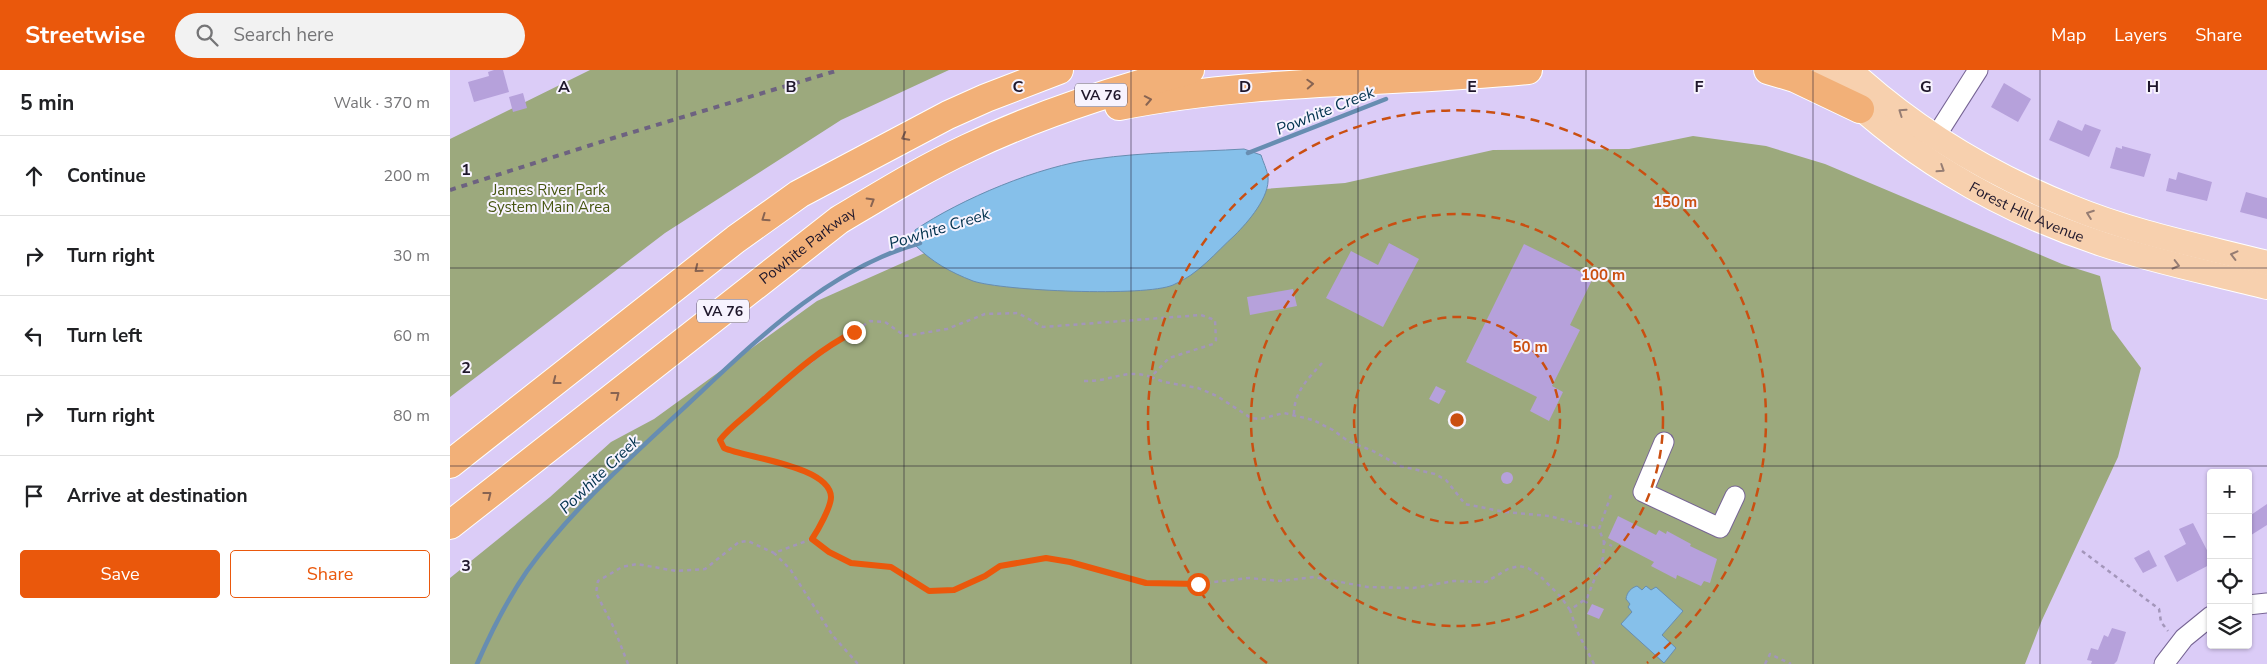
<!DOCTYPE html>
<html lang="en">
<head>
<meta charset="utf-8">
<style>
	body { margin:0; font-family:"Nunito Sans",sans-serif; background:#f2f2f2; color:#202124 }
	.controls { position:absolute; right:15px; bottom:15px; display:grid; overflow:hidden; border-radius:5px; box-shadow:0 1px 4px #0004 }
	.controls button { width:45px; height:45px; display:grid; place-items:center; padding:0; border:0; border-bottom:1px solid #e0e0e0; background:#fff; color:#202124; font:25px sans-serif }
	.stop { position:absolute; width:15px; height:15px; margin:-11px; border:4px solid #ea580c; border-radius:50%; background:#fff }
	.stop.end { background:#ea580c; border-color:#fff; box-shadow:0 1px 5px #0008 }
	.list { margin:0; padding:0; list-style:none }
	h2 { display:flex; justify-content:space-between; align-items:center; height:65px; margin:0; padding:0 20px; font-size:21px }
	h2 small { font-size:16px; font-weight:400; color:#757577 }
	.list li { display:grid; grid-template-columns:32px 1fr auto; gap:15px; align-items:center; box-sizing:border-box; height:80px; padding:0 20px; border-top:1px solid #e0e0e0 }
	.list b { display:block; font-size:19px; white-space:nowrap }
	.list em { font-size:16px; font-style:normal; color:#757577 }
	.actions { display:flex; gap:10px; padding:15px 20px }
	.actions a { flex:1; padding:11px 0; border:1px solid #ea580c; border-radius:5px; text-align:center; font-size:18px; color:#ea580c }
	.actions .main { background:#ea580c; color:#fff }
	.icon { flex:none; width:28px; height:28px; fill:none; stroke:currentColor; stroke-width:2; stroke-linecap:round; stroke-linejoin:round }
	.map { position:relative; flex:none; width:1817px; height:594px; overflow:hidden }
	header { display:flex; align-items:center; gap:30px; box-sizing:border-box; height:70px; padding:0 25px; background:#ea580c; color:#fff }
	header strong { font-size:24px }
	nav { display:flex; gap:28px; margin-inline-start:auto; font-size:18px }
	.search { width:350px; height:45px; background:#f2f2f2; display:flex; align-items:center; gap:12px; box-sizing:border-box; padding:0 18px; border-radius:28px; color:#757577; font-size:19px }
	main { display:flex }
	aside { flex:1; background:#fff }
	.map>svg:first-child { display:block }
	.green { fill:#9ca97d }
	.water { fill:#86c0ea; stroke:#678db1 }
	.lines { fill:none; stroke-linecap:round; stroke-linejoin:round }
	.stream { stroke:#678db1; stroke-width:4.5 }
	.building { fill:#b6a1db }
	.minor-casing { stroke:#766494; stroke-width:21 }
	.major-casing { stroke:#fff; stroke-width:26 }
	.highway-casing { stroke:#fff; stroke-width:30 }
	.path { stroke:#a396ba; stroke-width:2.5; stroke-dasharray:4 4; stroke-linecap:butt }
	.minor { stroke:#fff; stroke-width:19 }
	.major { stroke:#f7d0ae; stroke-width:24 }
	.highway { stroke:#f2b078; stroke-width:28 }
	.rail { stroke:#6d6280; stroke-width:4; stroke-dasharray:6 6; stroke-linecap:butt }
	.oneway { stroke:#886452 }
	.oneway2 { stroke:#967d73 }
	.route { stroke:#ea580c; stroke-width:6 }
	.grid { fill:none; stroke:#1f172b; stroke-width:1; stroke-opacity:0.55 }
	.ring { fill:none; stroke:#ca4f11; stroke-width:2.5; stroke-dasharray:9 6 }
	.labels { text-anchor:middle; stroke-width:4; stroke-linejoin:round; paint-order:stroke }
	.shield { fill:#f7f3fe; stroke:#60596a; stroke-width:1 }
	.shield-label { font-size:14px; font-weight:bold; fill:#1f172b }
	.park-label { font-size:15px; fill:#465510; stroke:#f7f3fe }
	.street-label { font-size:15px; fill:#1f172b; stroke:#f7f3fe }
	.water-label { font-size:16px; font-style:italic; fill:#02324e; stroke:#f7f3fe }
	.grid-label { font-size:16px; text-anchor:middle; font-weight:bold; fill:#1f172b; stroke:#f7f3fe; stroke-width:4; stroke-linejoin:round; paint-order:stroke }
	.centre { fill:#ca4f11; stroke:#f7f3fe; stroke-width:2.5 }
	.ring-label { font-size:15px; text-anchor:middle; font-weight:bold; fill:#ca4f11; stroke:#f7f3fe; stroke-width:4; stroke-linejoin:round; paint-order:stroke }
</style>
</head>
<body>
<header>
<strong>Streetwise</strong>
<div class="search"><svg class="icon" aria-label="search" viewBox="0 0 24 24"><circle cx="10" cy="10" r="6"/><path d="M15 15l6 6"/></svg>Search here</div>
<nav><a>Map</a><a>Layers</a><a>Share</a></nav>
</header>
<main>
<aside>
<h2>5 min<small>Walk · 370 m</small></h2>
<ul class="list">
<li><svg class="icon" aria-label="ahead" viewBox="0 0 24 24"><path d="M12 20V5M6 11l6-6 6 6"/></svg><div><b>Continue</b></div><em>200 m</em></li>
<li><svg class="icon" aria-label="right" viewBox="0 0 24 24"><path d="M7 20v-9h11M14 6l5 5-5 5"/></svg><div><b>Turn right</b></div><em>30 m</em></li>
<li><svg class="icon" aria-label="left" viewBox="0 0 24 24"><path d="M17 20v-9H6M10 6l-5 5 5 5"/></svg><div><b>Turn left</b></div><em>60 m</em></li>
<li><svg class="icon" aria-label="right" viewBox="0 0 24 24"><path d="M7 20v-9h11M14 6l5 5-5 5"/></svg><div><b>Turn right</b></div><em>80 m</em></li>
<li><svg class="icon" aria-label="arrive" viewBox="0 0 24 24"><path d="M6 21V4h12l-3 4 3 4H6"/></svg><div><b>Arrive at destination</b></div></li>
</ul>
<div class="actions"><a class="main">Save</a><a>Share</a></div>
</aside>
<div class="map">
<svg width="1817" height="594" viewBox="0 0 1817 594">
	<rect width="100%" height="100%" fill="#dbccf7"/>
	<g class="green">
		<polygon points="140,0 499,0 391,50 215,163 0,327 0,69"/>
		<polygon points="1243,66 1316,76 1375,94 1612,194 1650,206 1662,259 1691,298 1668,387 1592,550 1575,594 0,594 0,508 100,427 161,372 204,349 367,231 477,182 720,126 895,113 1043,80 1179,79"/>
	</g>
	<g class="water">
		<path d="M794,79l17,6c2,7 6,14 7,22 2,20 -20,45 -33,58 -20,18 -36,39 -62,50 -28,12 -170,6 -200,-4 -23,-9 -41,-19 -58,-36v-15c46,-31 124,-64 180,-71 49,-7 100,-7 149,-10z"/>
		<path d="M1187,516l5,4 4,-4 5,4 5,-3 27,24 -21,24 14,13 -12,15 -43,-39 11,-12 -4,-5 2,-3 -4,-5c1,-7 5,-11 11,-13z"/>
	</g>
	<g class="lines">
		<g class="stream">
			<polyline points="798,83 936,29"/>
			<path d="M27,594c14,-32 30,-64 50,-93 41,-57 94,-105 146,-153 73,-67 148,-147 247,-175"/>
		</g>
	</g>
	<g class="building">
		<polygon points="44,0 53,0 59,22 24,32 18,12 39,6 38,2"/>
		<polygon points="1554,13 1581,29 1568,52 1541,37"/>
		<polygon points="73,23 77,38 63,42 59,27"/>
		<polygon points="1608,50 1632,61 1635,54 1651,60 1639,87 1599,70"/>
		<polygon points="1672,76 1701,84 1694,107 1660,98 1666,77 1672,79"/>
		<polygon points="1728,102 1762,112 1757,131 1716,121 1719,108 1726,110"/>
		<polygon points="1796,122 1817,128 1817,149 1790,142"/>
		<polygon points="939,173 969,189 933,257 876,228 901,181 928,195"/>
		<polygon points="1074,174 1143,208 1120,255 1130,260 1102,316 1113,322 1099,351 1080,341 1087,327 1016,292"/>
		<polygon points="843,219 847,236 800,245 797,227"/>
		<polygon points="986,316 996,321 989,334 979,329"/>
		<circle cx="1057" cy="408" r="6"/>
		<polygon points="1817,434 1817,455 1798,467 1798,447"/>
		<polygon points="1168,446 1206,465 1209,460 1216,464 1217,461 1241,474 1240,476 1267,489 1260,513 1254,511 1251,516 1227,505 1226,509 1201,496 1204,492 1158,468"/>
		<polygon points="1743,453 1761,488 1761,494 1727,512 1714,486 1736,474 1729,459"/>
		<polygon points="1699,480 1707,496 1693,503 1684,488"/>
		<polygon points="1142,534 1154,539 1149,549 1137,544"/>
		<polygon points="1662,558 1676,562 1667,591 1664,594 1641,594 1642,591 1637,590 1641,578 1648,580 1654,565 1658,567"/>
	</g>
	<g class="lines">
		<defs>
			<g id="minor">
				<polyline points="1486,66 1528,0"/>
				<polyline points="1214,372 1193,422 1270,458 1285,426"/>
				<polyline points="1798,535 1817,533"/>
				<polyline points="1714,594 1734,568 1761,546"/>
			</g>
			<g id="major">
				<path id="s1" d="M1371,0c77,81 175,139 281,174 54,18 110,29 165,43"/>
				<path d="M1400,0c64,59 141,105 221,137 63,26 130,39 196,56"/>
			</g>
			<g id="highway">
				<polyline points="1318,0 1345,8 1410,39"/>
				<path d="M669,36c135,-27 273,-23 409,-36"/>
				<polyline points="0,394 286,169 349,124 498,45 536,28 609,0"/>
				<path id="s2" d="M0,455l389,-305c42,-25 84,-51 129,-72 71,-34 146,-58 222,-78"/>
			</g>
		</defs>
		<use href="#minor" class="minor-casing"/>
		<use href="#major" class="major-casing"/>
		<use href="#highway" class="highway-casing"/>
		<g class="path">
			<path d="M634,311c27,1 41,-13 67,-4"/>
			<path d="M844,344c0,-22 14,-35 28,-51"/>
			<polyline points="1161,425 1149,459 1154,472 1162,476"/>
			<polyline points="362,469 324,483 340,499 383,566 408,594"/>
			<polyline points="1632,481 1709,539 1711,552 1718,561"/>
			<polyline points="1134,531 1141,535"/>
			<path d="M1120,540l-9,-13 -22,-22 -11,-7 -9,-2 -11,3 -22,13 -32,-1 -41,7 -46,-1 -53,-10 -34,4 -31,-3 -52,6 -51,-1 -76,-21 -24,-4 -46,8 -15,10 -31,14 -25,1 -38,-24 -40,-4 -22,-11 -17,-13c6,-9 19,-31 19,-42 0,-31 -85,-39 -107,-49l-4,-8 6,-8 43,-37 51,-40 50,-34 15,1 20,14 42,-7 38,-15 33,-1 25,14 158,-12 14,5 1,20 -3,4 -44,14 -18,19 13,5 34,6 19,8 34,22 9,1 24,-6 29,7 20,10 15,11 25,10 27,15 35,8 11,6 19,24 40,8 44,4 50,13"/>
			<polyline points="178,594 164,558 146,523 148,511 172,497 187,494 226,501 255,499 289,472 298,471 324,483"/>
			<polyline points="1144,594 1128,563 1120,540 1137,528 1153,488 1154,472"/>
			<polyline points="1315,594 1320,584 1341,594"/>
		</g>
		<use href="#minor" class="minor"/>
		<use href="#major" class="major"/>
		<use href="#highway" class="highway"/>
		<polyline class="rail" points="0,120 160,69 389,0"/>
	</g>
	<defs><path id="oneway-chevron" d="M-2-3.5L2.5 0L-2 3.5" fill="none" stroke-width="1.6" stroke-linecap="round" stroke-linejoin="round" transform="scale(1.25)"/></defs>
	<g class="oneway">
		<use href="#oneway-chevron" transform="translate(860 14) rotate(-3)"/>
		<use href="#oneway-chevron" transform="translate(698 30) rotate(-11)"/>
		<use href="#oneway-chevron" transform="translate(455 67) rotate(153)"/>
		<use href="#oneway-chevron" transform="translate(421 131) rotate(-31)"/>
		<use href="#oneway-chevron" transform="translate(315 148) rotate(145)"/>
		<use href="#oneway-chevron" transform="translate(248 199) rotate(141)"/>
		<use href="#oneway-chevron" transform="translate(106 311) rotate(142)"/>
		<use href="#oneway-chevron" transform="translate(166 325) rotate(-38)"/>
		<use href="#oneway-chevron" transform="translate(38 425) rotate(-38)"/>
	</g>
	<g class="oneway2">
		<use href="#oneway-chevron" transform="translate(1452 42) rotate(-145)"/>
		<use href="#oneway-chevron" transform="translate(1491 99) rotate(33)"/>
		<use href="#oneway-chevron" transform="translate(1640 144) rotate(-160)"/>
		<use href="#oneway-chevron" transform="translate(1784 185) rotate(-166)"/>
		<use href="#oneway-chevron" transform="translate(1726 195) rotate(14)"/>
	</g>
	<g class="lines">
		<path class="route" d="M404,262c-37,18 -70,50 -101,77 -11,10 -24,19 -33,31l4,8c22,10 106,18 107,49 0,10 -13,33 -19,42l17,13 22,11 40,4 38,24 25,-1 31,-14 15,-10 46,-8 24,4 76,21 52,1"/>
	</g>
	<path class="grid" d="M227,0v594M454,0v594M681,0v594M908,0v594M1136,0v594M1363,0v594M1590,0v594M0,198h1817M0,396h1817"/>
	<g class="ring">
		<circle cx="1007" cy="350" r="103"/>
		<circle cx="1007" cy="350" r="206"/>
		<path d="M817 593A309 309 0 1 1 1197 593"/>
	</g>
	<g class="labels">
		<g class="shield">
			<rect x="625" y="13.5" width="52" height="23" rx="4"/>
			<rect x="247" y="229.5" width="52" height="23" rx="4"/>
		</g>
		<g class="shield-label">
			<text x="651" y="30">VA 76</text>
			<text x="273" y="246">VA 76</text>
		</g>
		<g class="park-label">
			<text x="99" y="125">James River Park<tspan x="99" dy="17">System Main Area</tspan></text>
		</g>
		<g class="street-label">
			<text dy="5" stroke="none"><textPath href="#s1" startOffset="252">Forest Hill Avenue</textPath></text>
			<text dy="5" stroke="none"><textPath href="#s2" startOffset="454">Powhite Parkway</textPath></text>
		</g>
		<g class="water-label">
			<text transform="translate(875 40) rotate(-22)" y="6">Powhite Creek</text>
			<text transform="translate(489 158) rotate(-17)" y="6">Powhite Creek</text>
			<text transform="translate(149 404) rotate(-44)" y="6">Powhite Creek</text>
		</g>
	</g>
	<g class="grid-label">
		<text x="114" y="22">A</text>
		<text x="341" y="22">B</text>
		<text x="568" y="22">C</text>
		<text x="795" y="22">D</text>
		<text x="1022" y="22">E</text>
		<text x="1249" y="22">F</text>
		<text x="1476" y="22">G</text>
		<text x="1703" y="22">H</text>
		<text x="16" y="105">1</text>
		<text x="16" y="303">2</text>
		<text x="16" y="501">3</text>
	</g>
	<circle cx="1007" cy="350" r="8" class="centre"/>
	<g class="ring-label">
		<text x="1225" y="137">150 m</text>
		<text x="1153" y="210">100 m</text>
		<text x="1080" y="282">50 m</text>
	</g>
</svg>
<div class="controls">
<button>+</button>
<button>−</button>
<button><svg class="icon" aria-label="locate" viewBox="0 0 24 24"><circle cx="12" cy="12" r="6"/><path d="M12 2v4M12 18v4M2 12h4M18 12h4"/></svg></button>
<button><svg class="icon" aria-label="layers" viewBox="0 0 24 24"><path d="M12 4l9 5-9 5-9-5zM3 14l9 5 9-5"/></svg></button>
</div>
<div class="stop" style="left:748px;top:514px"></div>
<div class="stop end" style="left:404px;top:262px"></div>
</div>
</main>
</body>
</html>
